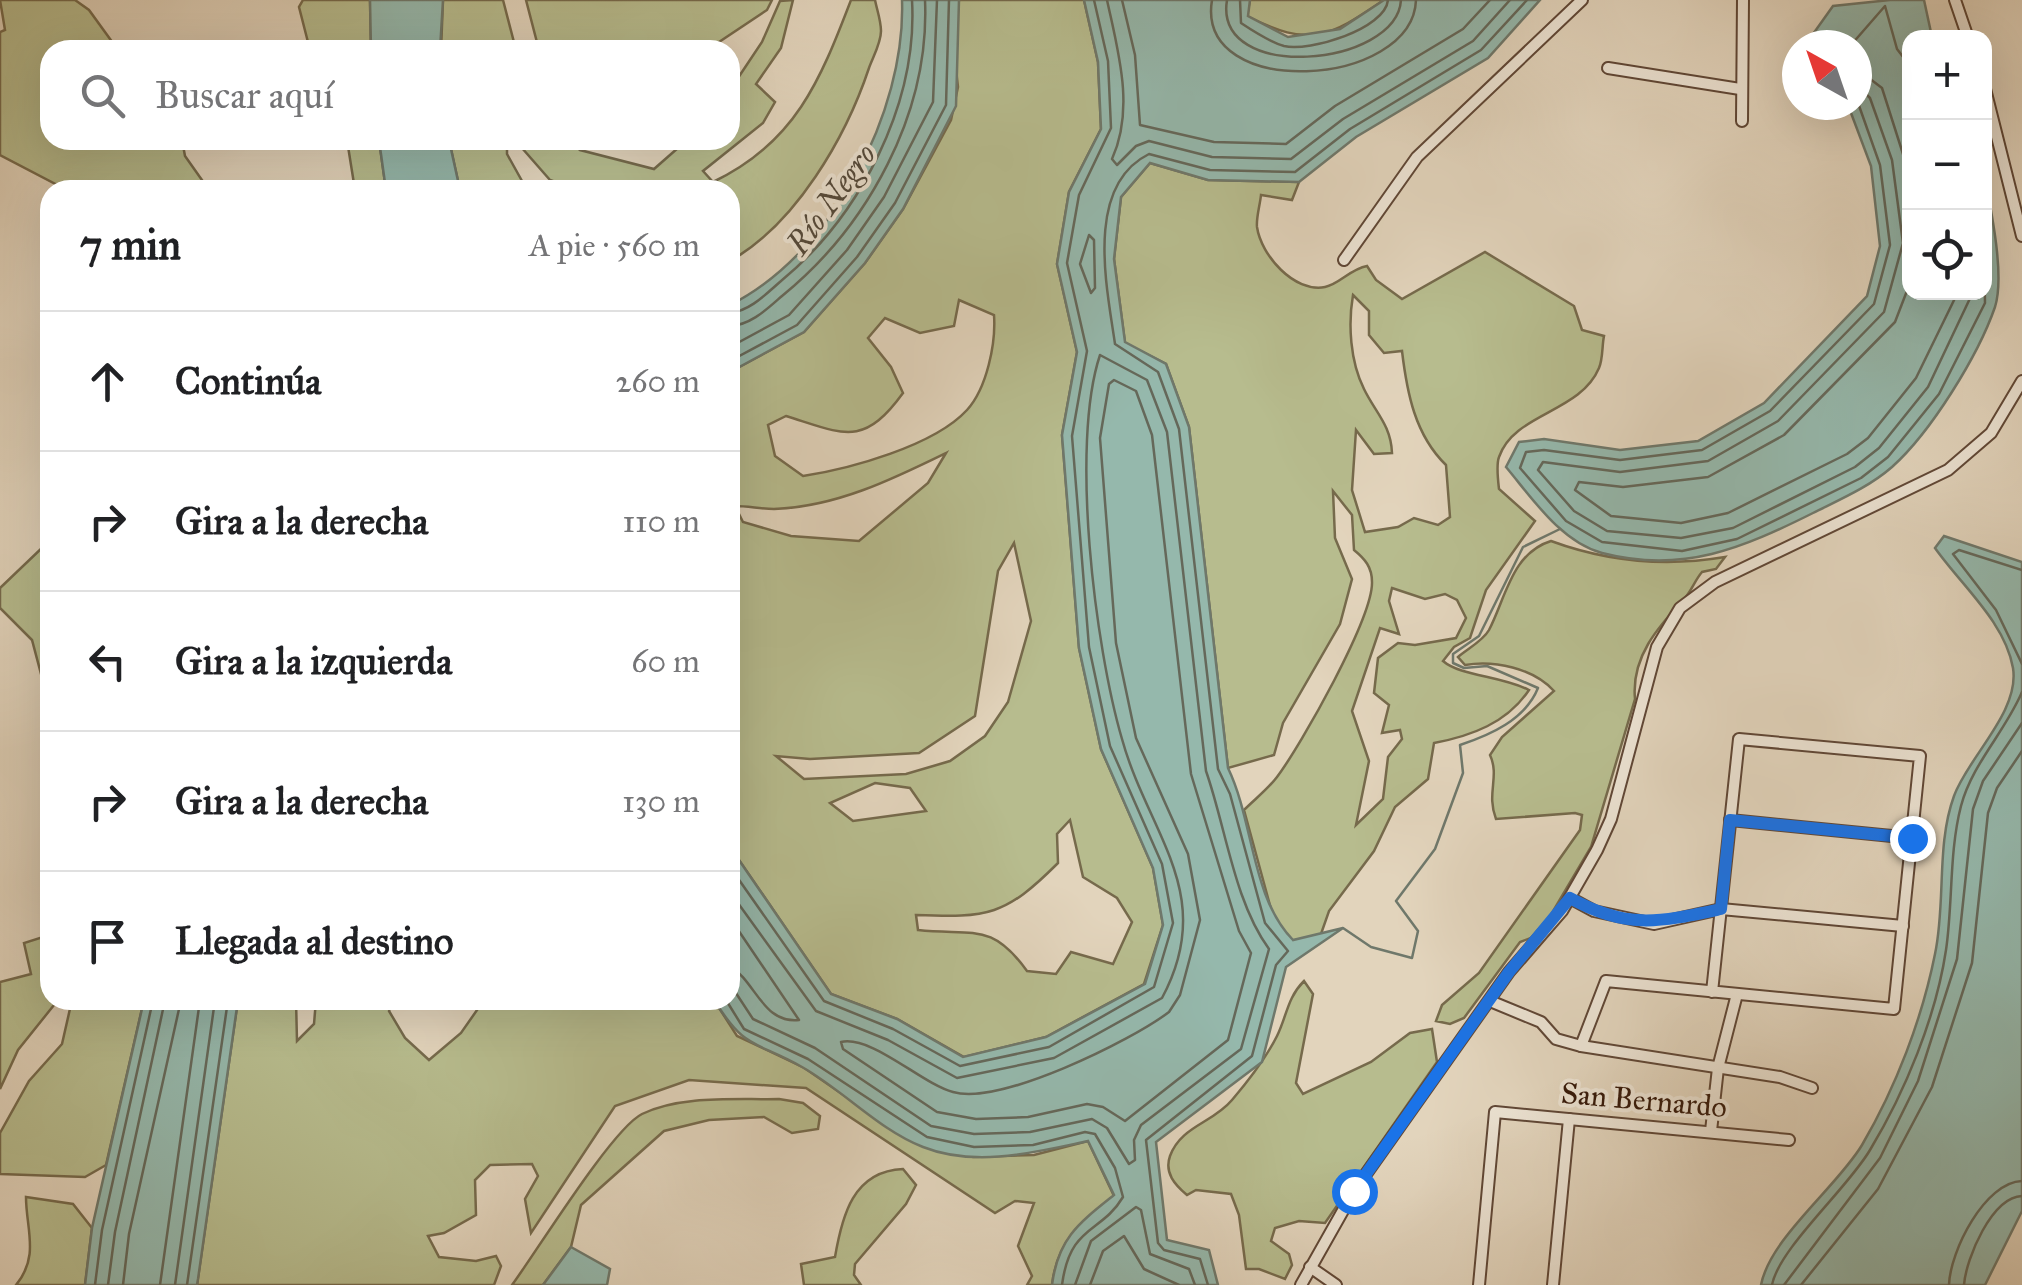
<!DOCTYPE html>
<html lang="es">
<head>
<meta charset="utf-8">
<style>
	body { margin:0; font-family:"IM FELL Great Primer",serif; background:#f6f6f6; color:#202124 }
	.controls { position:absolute; right:30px; top:30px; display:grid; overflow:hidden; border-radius:20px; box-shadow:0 10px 40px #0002 }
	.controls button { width:90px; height:90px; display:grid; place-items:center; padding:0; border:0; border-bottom:2px solid #e0e0e0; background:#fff; color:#202124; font:50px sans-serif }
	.compass { position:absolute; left:1782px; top:30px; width:90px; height:90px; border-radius:50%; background:#fff; box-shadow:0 10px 40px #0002; rotate:320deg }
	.stop { position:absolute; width:30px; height:30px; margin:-22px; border:8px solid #1a73e8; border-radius:50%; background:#fff }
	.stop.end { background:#1a73e8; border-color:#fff; box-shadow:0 2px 10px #0008 }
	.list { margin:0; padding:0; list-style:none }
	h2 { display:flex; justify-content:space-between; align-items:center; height:130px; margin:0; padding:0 40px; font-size:42px }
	h2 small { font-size:32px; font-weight:400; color:#757577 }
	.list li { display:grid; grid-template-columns:65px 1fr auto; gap:30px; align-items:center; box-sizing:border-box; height:140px; padding:0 40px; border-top:2px solid #e0e0e0 }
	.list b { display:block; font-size:38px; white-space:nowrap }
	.list em { font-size:32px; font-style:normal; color:#757577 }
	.icon { flex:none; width:55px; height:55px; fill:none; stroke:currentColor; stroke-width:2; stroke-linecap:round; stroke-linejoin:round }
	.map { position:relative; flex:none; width:2022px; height:1285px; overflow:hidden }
	.search { position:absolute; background:#fff; box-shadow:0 10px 40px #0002; left:40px; top:40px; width:700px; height:110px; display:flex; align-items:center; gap:25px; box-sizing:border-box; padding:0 35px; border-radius:30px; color:#757577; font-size:38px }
	.panel { position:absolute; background:#fff; box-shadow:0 10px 40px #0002; left:40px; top:180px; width:700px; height:830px; border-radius:30px }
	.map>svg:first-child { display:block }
	.green { fill:#b7bc8e; stroke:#766a4c; stroke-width:2.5; fill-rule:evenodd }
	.water { fill:#95b8ac; stroke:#6f786b; stroke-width:2.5 }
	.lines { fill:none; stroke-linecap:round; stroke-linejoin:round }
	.shore { stroke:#65685a; stroke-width:2.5 }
	.stream { stroke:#6f786b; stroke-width:2.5 }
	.minor-casing { stroke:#604736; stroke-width:14 }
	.minor { stroke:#ece3d3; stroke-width:10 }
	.route { stroke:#1a73e8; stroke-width:12 }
	.labels { text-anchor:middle; stroke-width:8; stroke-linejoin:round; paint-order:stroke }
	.street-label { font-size:30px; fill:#351809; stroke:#ece3d3 }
	.water-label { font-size:32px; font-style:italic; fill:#52483a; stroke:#ece3d3 }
</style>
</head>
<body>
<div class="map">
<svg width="2022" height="1285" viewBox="0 0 2022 1285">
	<rect width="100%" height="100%" fill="#e2d4bc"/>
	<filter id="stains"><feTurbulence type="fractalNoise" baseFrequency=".002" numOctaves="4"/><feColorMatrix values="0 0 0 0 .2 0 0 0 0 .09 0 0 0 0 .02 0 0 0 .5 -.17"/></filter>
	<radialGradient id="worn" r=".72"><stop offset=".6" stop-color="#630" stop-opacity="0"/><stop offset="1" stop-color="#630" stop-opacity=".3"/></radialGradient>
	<g class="green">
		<polygon points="0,0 75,0 89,10 118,50 50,50 50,140 182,140 185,156 209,190 67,190 0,155 0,32 5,30"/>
		<polygon points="303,0 370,0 371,50 310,50 299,7"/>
		<polygon points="443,0 503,0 516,50 441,50"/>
		<polygon points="526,0 772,0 767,10 707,50 539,50"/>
		<path d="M793,0l-12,48 -25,36 19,18 -12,21 -60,48 10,11c82,-39 107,-101 138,-182h24c2,10 6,21 6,31 0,12 -8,26 -12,37 -23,69 -73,156 -139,193v-71h-153l-27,-10 -35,-40h54l11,10 74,19 33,-29h43v-50l32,-48 18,-41z"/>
		<path d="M959,0h125l14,62 3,67 -32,63 -12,72 20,88 -15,83 17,213 22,101 52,119 10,57 -19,59 -98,53 -82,20 -67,-38 -66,-25 -101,-147v-475l74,-40 61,-69 38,-54 48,-89 7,-33 -4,-35zM959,300l35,15c2,28 -7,73 -27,95 -33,36 -118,59 -164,66l-28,-20 -7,-31 18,-9c58,18 77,32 117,-23l-12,-26 -23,-29 17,-20 35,15 34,-7zM946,453l-18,30 -69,58 -68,-5 -48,-14 -8,-16c13,0 26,3 39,3 62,-2 119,-30 172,-56zM1014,543l17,78 -23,81 -23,34 -35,25 -44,13 -102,5 -28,-23 34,3 109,-6 56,-37 23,-145zM875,783l35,5 16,23 -73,10 -23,-18zM1070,820l13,57 34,21 15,24 -19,42 -42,-12 -15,22 -29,-3c-36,-50 -54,-35 -109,-41l-2,-15c72,3 89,1 142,-52l-1,-29z"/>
		<path d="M1250,0h134c-56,38 -74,48 -137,16z"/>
		<polygon points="347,140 379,140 386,190 355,190"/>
		<polygon points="449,140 507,140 507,154 527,190 460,190"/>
		<path d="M1150,163l58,17 91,2 -7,18 -31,-5c-1,10 -5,23 -4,32 4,28 37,66 68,60 15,-3 25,-18 42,-21l9,14 26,19 83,-47 89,54 8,24 22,6c-2,9 -1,23 -5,32 -19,45 -85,45 -100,89 -3,8 -1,23 0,32l36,32 -49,69 -16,48 -16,9 -11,14c17,15 59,15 86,29 -22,33 -58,46 -95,53l-6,36 -33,28 -21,44 -45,60 -8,23 -28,7 -19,-21 -30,-110c11,-11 24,-21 33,-33 24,-32 96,-159 95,-195 0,-15 -7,-23 -18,-32l-2,-35 -19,-24 2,47 17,41 -12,45 -57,99 -9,32 -46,13 -39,-341 -23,-63 -41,-21 -11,-84 7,-62zM1353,295l16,16v24l15,18 18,-2c5,42 13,84 44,114l4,52 -12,8 -24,-7 -16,9 -33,5 -13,-42 4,-60 18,24 18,-1c-1,-28 -17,-41 -28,-64 -14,-28 -16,-65 -11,-94zM1392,588l33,11 20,-5 12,6 9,18 -10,20 -41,7 -17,-2 -20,15 -4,35 15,12 -7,28 18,-3 2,9 -14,18 -5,42 -27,26 13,-64 -17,-50 28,-83 19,6 -10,-33z"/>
		<path d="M1551,541c57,21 114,26 174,16l-9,12 -14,3c-7,8 -11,20 -18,27 -26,28 -53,58 -49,100l-44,148 -52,88 -19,7 -56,76 -14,6 -14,-3 6,-16 37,-32 101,-143 2,-15 -7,-2 -79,6c-10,-26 4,-42 -6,-64l12,-18 52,-46c-21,-23 -60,-31 -89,-26l-7,-8c9,-8 25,-16 31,-27 17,-33 23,-77 62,-89z"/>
		<polygon points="45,545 50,547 50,708 32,640 0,608 0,588"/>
		<polygon points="46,936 50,938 50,1000 58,1000 18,1050 0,1089 0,982 31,974 24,943"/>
		<path d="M1304,981l9,13 -17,89 7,11 68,-32 39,-29 22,-4 5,33 -112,161 -26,-2 -24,7 -4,13 18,13 3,11 -7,14 -26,-10h-13l-7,-54 -8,-21 -35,-4 -9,5c-12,-10 -23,-22 -17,-39 11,-30 43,-33 62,-56 17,-20 33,-40 45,-64 10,-20 10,-38 27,-55z"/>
		<polygon points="72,1000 144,1000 106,1165 85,1177 0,1174 0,1133 29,1081 62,1044"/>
		<path d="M238,1000h58l1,41 17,-17 2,-24h77l-4,11 16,27 24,22 32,-27 23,-33h230l23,36 66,31 65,45 105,45 61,-2 54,-14 26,55c-33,25 -57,45 -62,89h-25l5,-9 -14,-30 16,-43 -19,-2 -20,12 -189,-125 -117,-8 -74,26 -84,127 -6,-34 13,-23 -6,-12 -42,1 -15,15 1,35 -32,18 -16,3 11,21 37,4 20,-5 5,10 -7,19h-297z"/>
		<path d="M779,1099l24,4 17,13 -2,13 -26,4 -28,-16 -55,3 -45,11 -83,74 -10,42 -28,38h-31c25,-34 100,-156 130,-171 40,-19 93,-14 137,-15z"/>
		<path d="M903,1169l13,16 -10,19 -51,60 -1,11 7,10h-57l-3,-21 34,-7c7,-41 18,-86 68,-88z"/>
		<path d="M26,1197l47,7 19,24 -7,57h-69c24,-29 10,-56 10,-88z"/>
	</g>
	<g class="water">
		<polygon points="370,0 443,0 440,50 371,50"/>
		<path d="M902,0h57l-3,106 -53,103 -38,54 -61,69 -74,40v-67c102,-51 176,-193 172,-305z"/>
		<path d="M1084,0h166l-2,16 40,21 52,-8 44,-29h156l-52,58 -132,79 -57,45 -91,-2 -58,-17 -29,34 -7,62 11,83 41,22 23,63 39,341c26,54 23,129 65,172l50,-12 -57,39 -24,95 -106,80 11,98 42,10 9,35h-166c6,-47 27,-62 62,-90l-26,-54c-52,11 -112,27 -165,6 -44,-17 -80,-57 -121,-80 -48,-27 -56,-16 -88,-67h16v-153l101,147 66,25 66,38 83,-20 99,-53 18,-59 -10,-57 -52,-119 -22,-101 -17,-213 15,-83 -20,-88 12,-72 32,-63 -3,-67z"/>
		<path d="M1890,0h34l8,37 -22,1v254h74l1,-114c6,33 20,97 10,129 -17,49 -64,125 -103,160 -23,20 -51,32 -79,46 -70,35 -130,61 -211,40 -41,-11 -70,-55 -96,-86l13,-25 25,-3 76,11 78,-9 66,-38 103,-107 13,-50 -9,-80 -23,-61h9v-60h-47l-2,-4 25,-35z"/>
		<polygon points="379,140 449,140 460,190 386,190"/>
		<path d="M1944,536l78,26v649l-37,74h-224c9,-47 76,-98 101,-140 34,-58 60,-126 73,-191 11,-51 1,-109 19,-158 14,-39 66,-84 59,-128 -8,-46 -52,-83 -78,-120z"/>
		<polygon points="144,1000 238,1000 198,1279 197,1285 85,1285 92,1228"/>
		<polygon points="571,1247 610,1269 607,1285 543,1285"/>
	</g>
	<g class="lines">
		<g class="shore">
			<path d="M1107,0c11,51 28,109 5,159l5,6 19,-19 13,-5 63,16 79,2 52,-40 130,-78 37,-41"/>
			<polyline points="1122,0 1135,55 1140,125 1214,142 1286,144 1335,106 1463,29 1490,0"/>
			<path d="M1212,0c-17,102 201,88 204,0"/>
			<path d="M1227,0c-14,84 170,67 174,0"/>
			<path d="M1240,0l1,23c12,8 29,19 43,23 26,6 101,-17 104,-46"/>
			<polyline points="1851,45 1885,6 1897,49 1910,66"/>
			<polyline points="1857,69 1882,88 1910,176"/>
			<polyline points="1857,85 1870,98 1892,160 1903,243 1884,312 1778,421 1708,461 1620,472 1543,462 1538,470 1574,511 1607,531 1681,538 1733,528 1855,467 1879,448 1928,387 1973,292"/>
			<polyline points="1857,100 1880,165 1890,245 1874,304 1770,411 1702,450 1620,460 1544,450 1526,452 1520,468 1566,521 1602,542 1682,551 1737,539 1861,478 1888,457 1939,394 1985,303 1984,230"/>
			<polygon points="1089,235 1094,240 1095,288 1091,293 1080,264"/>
			<polyline points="1910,283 1895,322 1784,435 1708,477 1623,487 1579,482 1575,490 1611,516 1681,523 1728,513 1847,454 1868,438 1916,378 1958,292"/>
			<path d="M730,313c20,-2 36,-19 51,-32 79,-65 137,-177 131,-281"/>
			<path d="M730,326c21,-1 37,-17 52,-30 86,-70 148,-183 143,-296"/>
			<polyline points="730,347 789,315 847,250 884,197 933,102 937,0"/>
			<polyline points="730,361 797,325 857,257 895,203 946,105 949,0"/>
			<path d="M1114,380l22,11 16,44 39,339 48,157 12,22 -23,87 -103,81 -22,-14 -16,-3 -59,13 -52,2 -39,-7 -94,-63 -2,-7c31,-7 81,42 112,50 46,14 178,-51 216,-80l11,-17 20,-75 -12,-66 -52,-116 -20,-95 -16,-205 9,-54z"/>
			<polyline points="2022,570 1959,550 1953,554 1996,610 2022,664"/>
			<polyline points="730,867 824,1001 893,1029 960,1066 1049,1047 1154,987 1173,923 1162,864 1110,746 1089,647 1072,436 1087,351 1067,263 1079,195 1111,128 1108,61 1094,0"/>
			<path d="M730,892l86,119 72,29 69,38 97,-20 108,-60c56,-104 -14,-164 -40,-259 -27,-92 -52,-294 -22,-384l47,25 20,52 39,339c20,57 28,130 63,178l-28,100 -100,76 -7,15 1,20 -6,4 -22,-36 -15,-9 -62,13 -56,2 -43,-8 -116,-78 -62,-29 -23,-35"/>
			<path d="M730,918l69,102c-36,4 -43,-38 -69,-54"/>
			<path d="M726,1000l18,29 64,30 119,78 47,10 59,-2 52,-13 10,2 20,34 8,29c-22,37 -53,27 -61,88"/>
			<polyline points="95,1285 102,1230 153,1000"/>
			<polyline points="108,1285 115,1232 165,1000"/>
			<polyline points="123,1285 129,1234 181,1000"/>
			<polyline points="160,1285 200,1000"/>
			<polyline points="175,1285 215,1000"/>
			<polyline points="187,1285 228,1000"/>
			<polyline points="1075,1285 1091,1241 1136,1207 1141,1210 1150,1254 1189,1269 1195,1285"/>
			<polyline points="1090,1285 1103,1251 1124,1236 1144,1269 1179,1285"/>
			<path d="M1208,1285l-8,-26 -36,-9 -6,-7 -12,-103 106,-84 24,-91 12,-14 -23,-28 -35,-129 -12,-25 -39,-340 -21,-57 -43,-28c-8,-56 -31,-158 34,-190l61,16 85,2 55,-43 131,-79 46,-50"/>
			<path d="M1772,1285c7,-37 76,-97 98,-135 35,-58 66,-133 76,-200 7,-47 3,-98 15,-144 11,-42 44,-74 61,-114"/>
			<polyline points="1784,1285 1880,1158 1918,1081 1957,959 1973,809 1983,781 2022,723"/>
			<polyline points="1801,1285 1878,1189 1932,1087 1972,963 1988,813 1997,788 2022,751"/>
			<path d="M1949,1285c1,-34 36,-103 73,-104"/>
			<path d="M1964,1285c2,-27 28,-88 58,-89"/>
		</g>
		<path class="stream" d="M1343,928l28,19 41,11 6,-27 -22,-30 39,-52 28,-76 -3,-28c30,-10 65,-25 78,-57l-51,-22 -23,2 -11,-5v-9l26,-18 44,-89 37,-18"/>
		<defs>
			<g id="minor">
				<polyline points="1955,0 1968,38"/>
				<polyline points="1608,68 1740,89"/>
				<polyline points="1984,85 2022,236"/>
				<polyline points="1742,121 1743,0"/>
				<polyline points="1344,260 1417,157 1582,0"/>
				<polyline points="1730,820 1912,838"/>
				<polyline points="1570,898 1594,911 1654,924 1721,909 1903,926"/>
				<polyline points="1490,1001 1541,1022 1556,1039 1581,1046 1780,1077 1812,1088"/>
				<polyline points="1581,1046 1606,981 1894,1009 1920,756 1739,739 1712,992"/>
				<polyline points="1711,1131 1718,1068 1737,994"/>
				<polyline points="1310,1267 1336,1285"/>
				<polyline points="1301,1285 1354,1191 1509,972 1562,911 1597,850 1611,819 1657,647 1680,608 1715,582 1948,470 1991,433 2022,381"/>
				<polyline points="1479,1285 1495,1112 1789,1140"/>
				<polyline points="1553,1285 1569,1119"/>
			</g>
		</defs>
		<use href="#minor" class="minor-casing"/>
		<use href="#minor" class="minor"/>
	</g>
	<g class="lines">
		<path class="route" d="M1354,1191l155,-219 61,-74c57,32 90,24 151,11l9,-89 182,18"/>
	</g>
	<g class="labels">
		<g class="street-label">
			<text transform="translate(1644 1100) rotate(5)" y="10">San Bernardo</text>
		</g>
		<g class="water-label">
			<text transform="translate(831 199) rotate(-54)" y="11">Río Negro</text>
		</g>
	</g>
	<rect width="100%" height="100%" filter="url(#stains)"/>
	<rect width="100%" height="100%" fill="url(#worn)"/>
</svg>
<div class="controls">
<button>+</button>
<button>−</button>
<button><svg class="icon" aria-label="locate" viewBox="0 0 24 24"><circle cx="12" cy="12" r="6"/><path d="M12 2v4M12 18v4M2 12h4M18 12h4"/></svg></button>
</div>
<svg class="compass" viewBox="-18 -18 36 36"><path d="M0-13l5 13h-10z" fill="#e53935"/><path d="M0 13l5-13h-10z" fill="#757577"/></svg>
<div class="stop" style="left:1354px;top:1191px"></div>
<div class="stop end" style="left:1912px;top:838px"></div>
<div class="search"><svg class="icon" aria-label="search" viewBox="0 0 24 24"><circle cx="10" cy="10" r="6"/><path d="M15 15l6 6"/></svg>Buscar aquí</div>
<section class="panel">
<h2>7 min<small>A pie · 560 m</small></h2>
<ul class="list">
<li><svg class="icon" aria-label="ahead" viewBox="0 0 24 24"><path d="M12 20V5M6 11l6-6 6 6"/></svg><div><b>Continúa</b></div><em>260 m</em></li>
<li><svg class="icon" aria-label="right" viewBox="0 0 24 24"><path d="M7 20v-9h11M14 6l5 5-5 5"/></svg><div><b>Gira a la derecha</b></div><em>110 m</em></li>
<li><svg class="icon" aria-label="left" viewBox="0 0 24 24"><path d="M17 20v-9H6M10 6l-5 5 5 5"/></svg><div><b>Gira a la izquierda</b></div><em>60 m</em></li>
<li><svg class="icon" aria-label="right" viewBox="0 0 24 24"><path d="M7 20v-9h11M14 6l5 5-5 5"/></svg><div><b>Gira a la derecha</b></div><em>130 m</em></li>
<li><svg class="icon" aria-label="arrive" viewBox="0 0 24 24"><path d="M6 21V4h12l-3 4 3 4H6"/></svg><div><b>Llegada al destino</b></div></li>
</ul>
</section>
</div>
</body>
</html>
